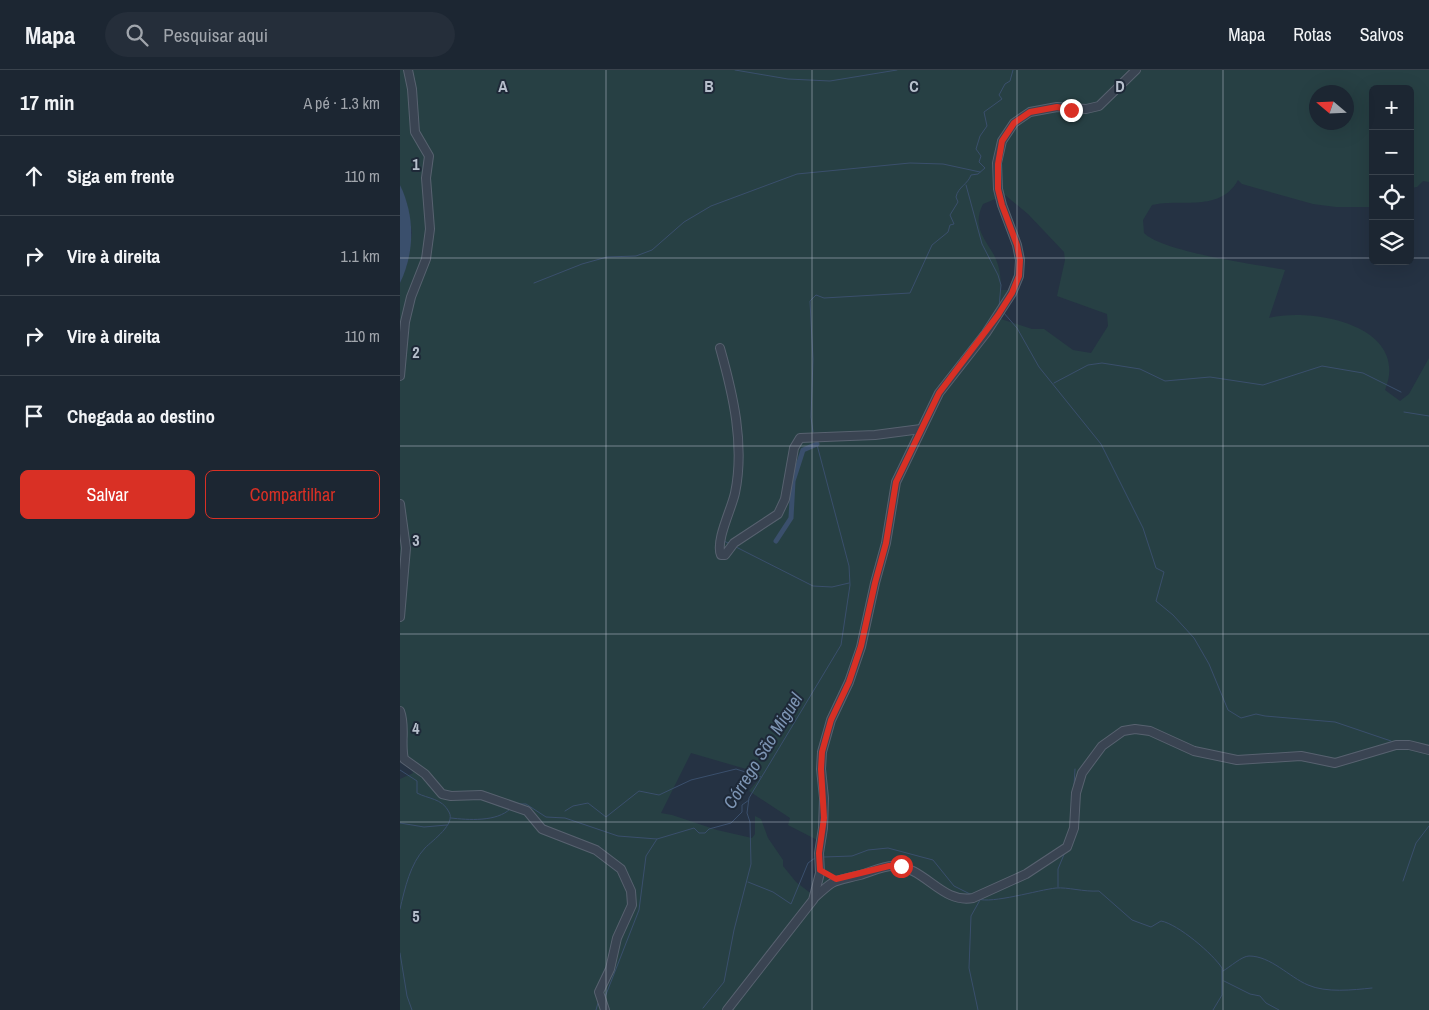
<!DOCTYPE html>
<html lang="pt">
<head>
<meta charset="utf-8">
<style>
	body { margin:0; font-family:"Archivo Narrow",sans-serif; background:#252e3a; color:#f1f3f6 }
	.controls { position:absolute; right:15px; top:15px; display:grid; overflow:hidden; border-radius:8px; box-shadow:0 5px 20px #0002 }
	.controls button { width:45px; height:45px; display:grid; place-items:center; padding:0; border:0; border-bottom:1px solid #3a434d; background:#1c2632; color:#f1f3f6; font:25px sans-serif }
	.compass { position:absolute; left:909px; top:15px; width:45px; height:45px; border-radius:50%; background:#1c2632; box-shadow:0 5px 20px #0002; rotate:289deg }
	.stop { position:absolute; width:15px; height:15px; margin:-11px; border:4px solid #d93025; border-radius:50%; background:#fff }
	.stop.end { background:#d93025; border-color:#fff; box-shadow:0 1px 5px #0008 }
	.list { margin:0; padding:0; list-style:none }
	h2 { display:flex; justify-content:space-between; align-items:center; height:65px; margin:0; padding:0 20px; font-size:21px }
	h2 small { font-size:16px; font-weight:400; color:#a0a5ac }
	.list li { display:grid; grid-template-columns:32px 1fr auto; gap:15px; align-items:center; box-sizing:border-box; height:80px; padding:0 20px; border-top:1px solid #3a434d }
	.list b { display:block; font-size:19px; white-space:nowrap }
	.list em { font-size:16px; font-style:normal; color:#a0a5ac }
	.actions { display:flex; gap:10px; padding:15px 20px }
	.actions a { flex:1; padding:11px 0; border:1px solid #d93025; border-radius:8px; text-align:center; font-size:18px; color:#d93025 }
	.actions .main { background:#d93025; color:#fff }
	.icon { flex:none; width:28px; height:28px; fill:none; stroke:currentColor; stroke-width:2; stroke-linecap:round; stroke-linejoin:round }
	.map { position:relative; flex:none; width:1029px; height:940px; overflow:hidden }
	header { display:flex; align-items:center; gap:30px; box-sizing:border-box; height:70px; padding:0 25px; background:#1c2632; border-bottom:1px solid #3a434d }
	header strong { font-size:24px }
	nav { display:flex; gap:28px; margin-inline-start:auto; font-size:18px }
	.search { width:350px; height:45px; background:#252e3a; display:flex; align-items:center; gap:12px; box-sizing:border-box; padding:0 18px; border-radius:28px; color:#a0a5ac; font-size:19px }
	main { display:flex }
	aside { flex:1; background:#1c2632 }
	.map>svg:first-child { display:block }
	.green { fill:#274044; fill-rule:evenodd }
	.water { fill:#3a4f6c }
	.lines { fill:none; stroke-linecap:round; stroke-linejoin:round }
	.stream { stroke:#3a4f6c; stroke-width:1 }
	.canal { stroke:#3a4f6c; stroke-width:5 }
	.minor-casing { stroke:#586270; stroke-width:10 }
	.minor { stroke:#3a4452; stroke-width:8 }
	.route { stroke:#d93025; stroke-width:6 }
	.grid { fill:none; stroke:#b7bfcc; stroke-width:1; stroke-opacity:0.55 }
	.labels { text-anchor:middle; stroke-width:4; stroke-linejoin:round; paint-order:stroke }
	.water-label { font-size:18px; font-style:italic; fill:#7d95b4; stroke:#1e2938 }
	.grid-label { font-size:16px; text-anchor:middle; font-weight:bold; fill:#b7bfcc; stroke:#1e2938; stroke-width:4; stroke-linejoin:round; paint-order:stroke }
</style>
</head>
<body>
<header>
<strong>Mapa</strong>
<div class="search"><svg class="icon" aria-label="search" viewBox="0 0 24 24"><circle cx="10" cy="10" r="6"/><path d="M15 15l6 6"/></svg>Pesquisar aqui</div>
<nav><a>Mapa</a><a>Rotas</a><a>Salvos</a></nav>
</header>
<main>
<aside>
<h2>17 min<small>A pé · 1.3 km</small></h2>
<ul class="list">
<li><svg class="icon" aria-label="ahead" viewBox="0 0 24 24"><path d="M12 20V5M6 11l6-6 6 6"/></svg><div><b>Siga em frente</b></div><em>110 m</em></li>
<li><svg class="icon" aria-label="right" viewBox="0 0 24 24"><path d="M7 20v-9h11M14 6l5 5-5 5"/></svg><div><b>Vire à direita</b></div><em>1.1 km</em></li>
<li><svg class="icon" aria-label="right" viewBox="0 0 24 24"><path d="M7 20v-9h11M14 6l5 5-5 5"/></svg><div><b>Vire à direita</b></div><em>110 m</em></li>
<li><svg class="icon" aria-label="arrive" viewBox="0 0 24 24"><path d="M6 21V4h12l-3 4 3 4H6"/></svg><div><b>Chegada ao destino</b></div></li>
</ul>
<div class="actions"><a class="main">Salvar</a><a>Compartilhar</a></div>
</aside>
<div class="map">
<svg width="1029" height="940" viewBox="0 0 1029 940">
	<rect width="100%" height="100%" fill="#253243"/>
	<path class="green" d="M0,0h1029v112l-6,-1 -6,6 -7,1v-99h-37v118h-37l-23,-3 -71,-20 -4,-4c-18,33 -57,18 -86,25l-9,15 1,13c19,19 110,31 141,37l-16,48c44,-11 142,8 116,72l15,11 9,-7 20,-36v652h-1029v-231l13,-6 -10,-24 5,-11 -8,-3v-452l7,-19 5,-31 -5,-29 -7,-19zM916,22h30v30h-30zM605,125l23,19 36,38 1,8 -8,36 50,18 1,12 -17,27 -18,-3 -29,-21h-12l-31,-10 14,-29h-14c0,-13 -1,-23 -7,-35 -10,-17 -22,-29 -11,-51zM291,683l62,18 6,8 -10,12 41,27 -2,7 33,17 -8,53 -17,-13 -13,-16v-6l-15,-22 -7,-19 -6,-3v18l-3,4 -35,-8 -45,-15 -11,-2z"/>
	<path class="water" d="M0,115c15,31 15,67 0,98z"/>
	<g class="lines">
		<g class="stream">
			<polyline points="335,0 388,9 430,11 497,0"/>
			<polyline points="566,115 582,174 598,205 601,215 599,237"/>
			<polyline points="134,213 182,194 207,187 236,186 252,180 284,152 311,136 397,104 510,93 543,94 580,102"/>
			<polyline points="603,242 617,258 639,297 701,374 743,458 756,498 764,502 756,531 773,545 794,568 809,594 828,640 841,648 856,644 865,646 935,652 991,671"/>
			<polyline points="654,313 688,295 702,293 740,299 765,311 810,307 863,315 922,296 963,303 1001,322"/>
			<polyline points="1004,342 1029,346"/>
			<path d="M413,362l-2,-15 2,-58 -3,-58 6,-6 8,3 86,-5 22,-48 16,-13 2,-7 4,-1 -4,-9 8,-13 -2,-5c2,-10 12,-13 15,-22l7,-1 7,-6 -6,-6 2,-6 -5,-7 4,-13 7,-10 -3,-14 18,-13 -3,-4 6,-11 5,-3 3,-11"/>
			<polyline points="324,471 330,474"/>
			<polyline points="336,477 413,516 432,517 449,513"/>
			<path d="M0,700l17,11v12c11,6 25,5 32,19 7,12 -16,28 -24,36 -15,16 -20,40 -25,61"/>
			<polyline points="674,716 675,699"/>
			<polyline points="118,734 126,734 146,747 165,748 218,766 257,769 294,758 299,763 305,763 309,759 331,753 342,742 342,735 349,730"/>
			<polyline points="165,741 173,736 188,733 206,747 239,721 259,725 291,710 336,699 361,707"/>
			<path d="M51,748c17,2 46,4 59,-9"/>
			<polyline points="0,753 24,757 47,755"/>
			<polyline points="424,787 452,786 468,780 488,778 533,790 554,816 572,825"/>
			<polyline points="1003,811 1016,773 1029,756"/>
			<polyline points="348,812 373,822 391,834 408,793 415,788"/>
			<polyline points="658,817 658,799 665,782"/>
			<path d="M578,829c14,5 60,-9 78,-11 12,-1 27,4 43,3l33,29 19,7 10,-6c17,3 52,33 61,47v27l-9,15"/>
			<polyline points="0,883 7,926 12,940"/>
			<path d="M823,901c7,-4 19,-15 26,-15 22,0 40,21 59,29 18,8 45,5 64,3"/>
			<polyline points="824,911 850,924 860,926 866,933 879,940"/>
			<polyline points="205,927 239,840 246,786 257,769"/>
			<polyline points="303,938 324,912 334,860 351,794 350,752 347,743 349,728 441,575 450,515 449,496 416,371"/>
			<polyline points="196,940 198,933"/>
			<polyline points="578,940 569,898 571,846 580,830"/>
		</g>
		<polyline class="canal" points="376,471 391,448 393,411 403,380 417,374"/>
		<defs>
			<g id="minor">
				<path d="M320,278c13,46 25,97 15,145 -3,15 -20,48 -14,62h4l9,-12 44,-29 7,-15 9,-51 6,-10 75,-3 46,-6"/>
				<polyline points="0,306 5,252 11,227 26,189 30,159 26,108 29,86 15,62 12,19 8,0"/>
				<polyline points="0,434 6,478 0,547"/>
				<path d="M0,641c6,16 0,32 4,48l21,15 17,20 9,2 30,-1 46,16 15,18 54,21 25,19 10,22 1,14 -15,33 -7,31 -11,23 6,18"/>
				<path d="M414,828c22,-20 18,-16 46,-23 11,-3 22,-9 33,-9 32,0 48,38 80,32l53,-24 41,-27 7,-19 2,-35 6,-20 20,-27 21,-15 12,-2 15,2 44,20 43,9 64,-4 34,7 61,-18h13l20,5"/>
				<polyline points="327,940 413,830 420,803 419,783 423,758 424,728 421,699 422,682 431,650 449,612 461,577 475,513 486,473 496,412 539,323 586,263 612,223 619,206 620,190 617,175 602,135 598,119 597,93 602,71 614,53 630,42 657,37 686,39 699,36 736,0"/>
			</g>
		</defs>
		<use href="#minor" class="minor-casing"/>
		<use href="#minor" class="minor"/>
	</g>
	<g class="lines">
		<polyline class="route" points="501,796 489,796 436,809 420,800 419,783 424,748 421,699 422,682 431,650 449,612 461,576 475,513 486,473 496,412 539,323 598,245 612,223 619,206 620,190 617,175 602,135 598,119 598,94 602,71 614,53 630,42 657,37 671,40"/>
	</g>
	<path class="grid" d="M206,0v940M412,0v940M617,0v940M823,0v940M0,188h973M1010,188h19M0,376h1029M0,564h1029M0,752h1029"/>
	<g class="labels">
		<g class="water-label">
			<text transform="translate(363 681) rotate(-58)" y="6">Córrego São Miguel</text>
		</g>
	</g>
	<g class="grid-label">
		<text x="103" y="22">A</text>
		<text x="309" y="22">B</text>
		<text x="514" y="22">C</text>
		<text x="720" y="22">D</text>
		<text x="16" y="100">1</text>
		<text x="16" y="288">2</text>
		<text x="16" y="476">3</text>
		<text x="16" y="664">4</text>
		<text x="16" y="852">5</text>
	</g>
</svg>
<div class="controls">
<button>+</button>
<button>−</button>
<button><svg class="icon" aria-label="locate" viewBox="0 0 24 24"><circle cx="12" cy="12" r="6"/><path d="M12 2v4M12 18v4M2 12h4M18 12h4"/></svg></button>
<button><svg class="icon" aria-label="layers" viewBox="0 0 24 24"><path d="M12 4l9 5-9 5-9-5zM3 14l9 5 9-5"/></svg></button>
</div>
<svg class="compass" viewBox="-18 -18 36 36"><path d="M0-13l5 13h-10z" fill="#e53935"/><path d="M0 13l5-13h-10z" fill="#a0a5ac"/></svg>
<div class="stop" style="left:501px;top:796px"></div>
<div class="stop end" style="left:671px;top:40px"></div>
</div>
</main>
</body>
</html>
